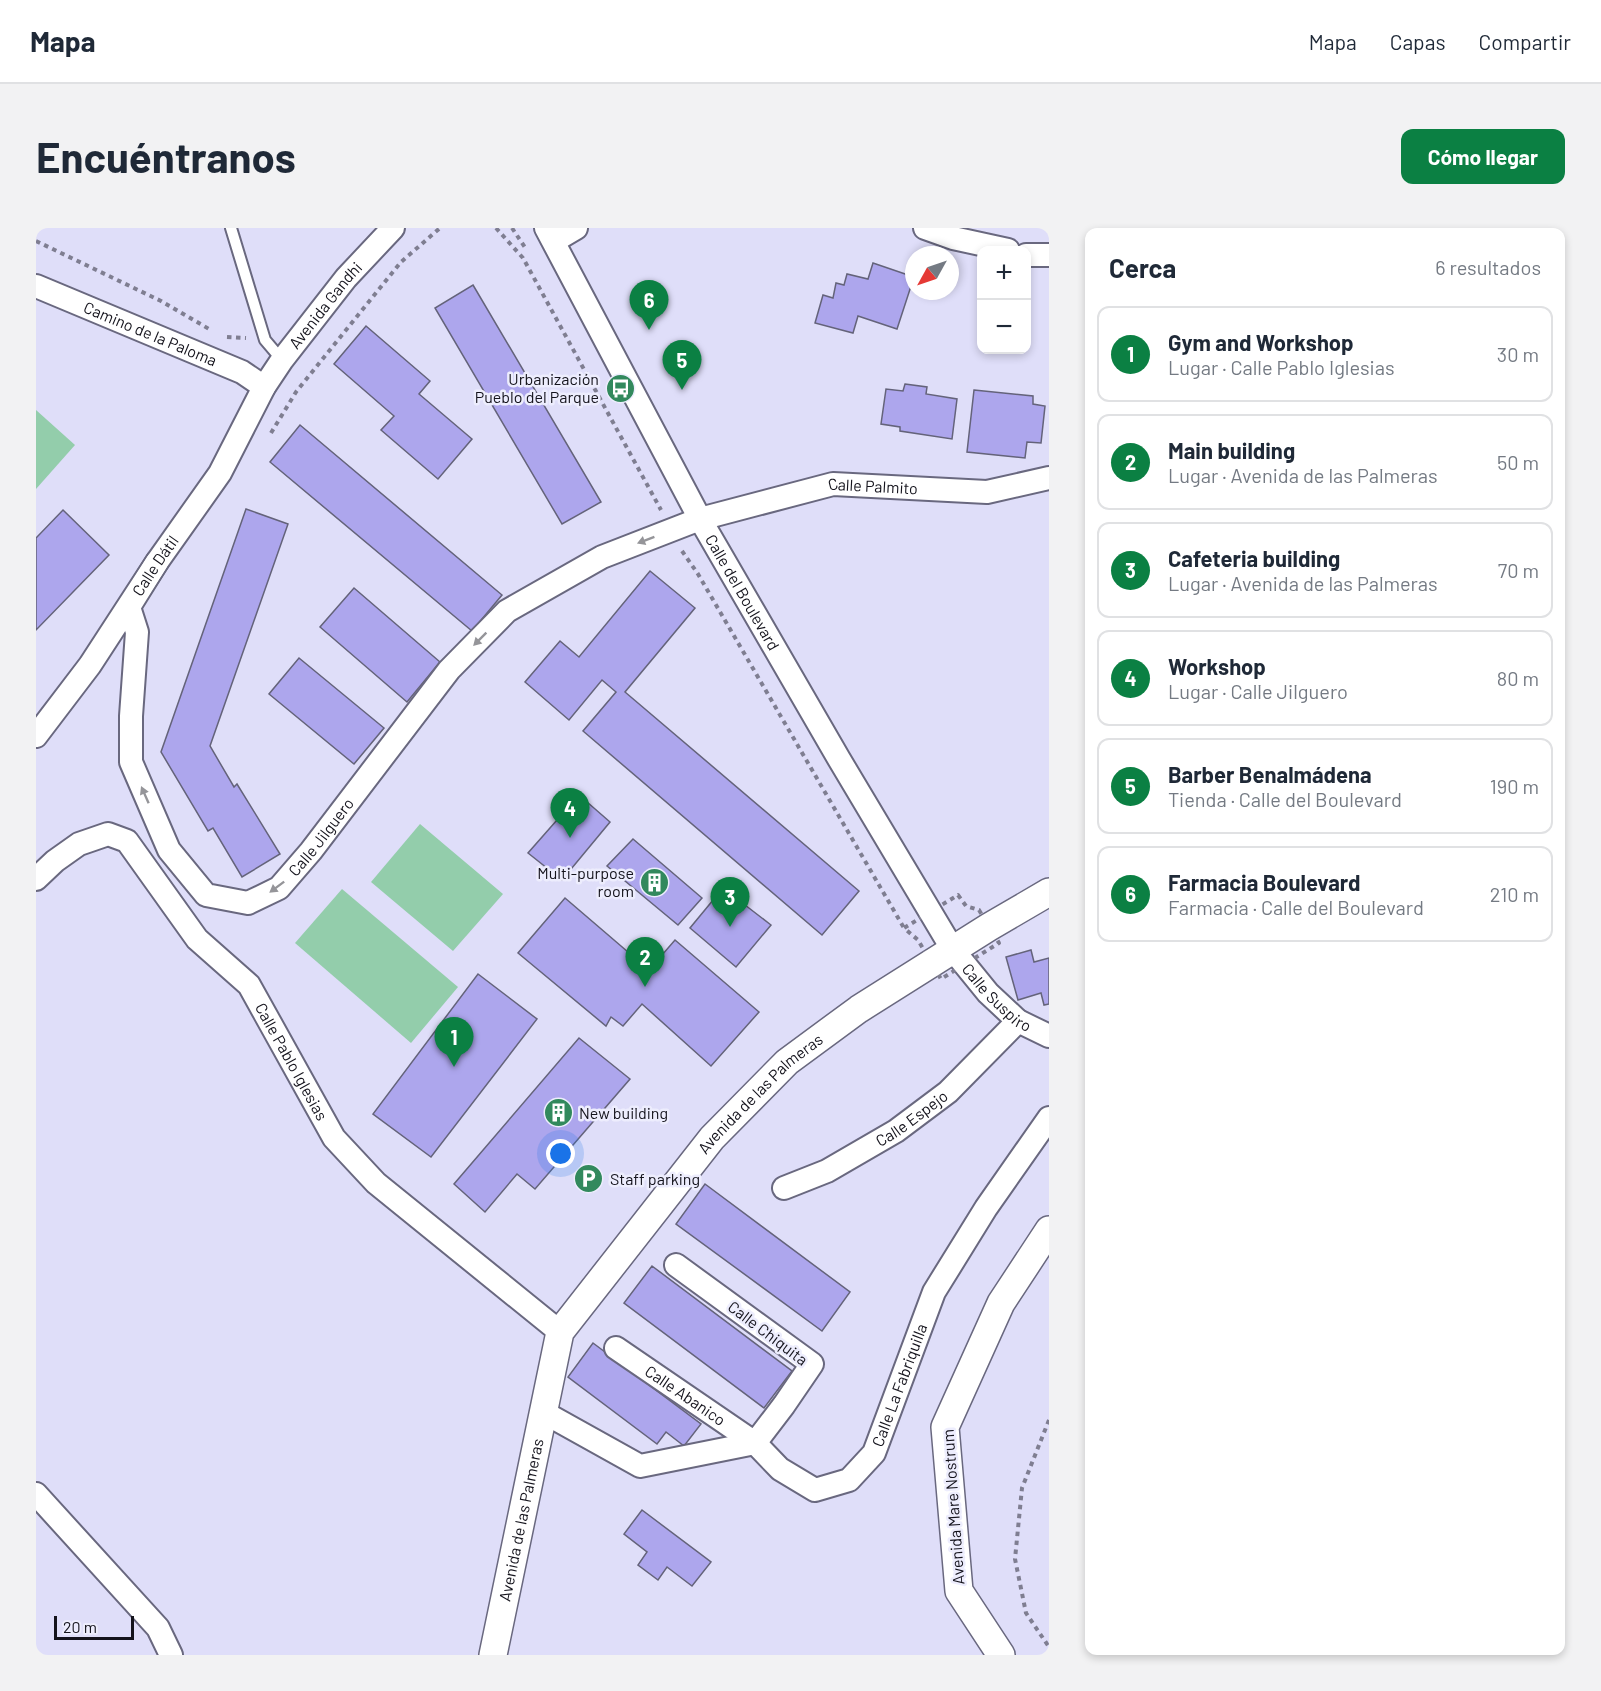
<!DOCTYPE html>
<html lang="es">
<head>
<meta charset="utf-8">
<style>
	body { margin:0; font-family:Barlow,sans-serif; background:#f2f2f3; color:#1f2937 }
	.controls { position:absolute; right:18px; top:18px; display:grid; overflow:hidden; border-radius:12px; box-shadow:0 3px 9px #0003 }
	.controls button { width:54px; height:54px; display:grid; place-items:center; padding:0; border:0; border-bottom:2px solid #e0e1e3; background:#fff; color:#1f2937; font:30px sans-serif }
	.compass { position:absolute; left:869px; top:18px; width:54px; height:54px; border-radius:50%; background:#fff; box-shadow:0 3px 9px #0003; rotate:230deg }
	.scale { position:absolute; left:18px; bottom:15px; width:80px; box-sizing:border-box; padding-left:6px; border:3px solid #14131c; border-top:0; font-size:16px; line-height:21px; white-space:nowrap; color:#14131c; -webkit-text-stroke:4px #ededfd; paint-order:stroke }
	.you { position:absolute; left:525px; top:926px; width:21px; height:21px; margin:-15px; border:4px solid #fff; border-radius:50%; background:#1a73e8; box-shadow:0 0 0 9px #1a73e833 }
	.badge { display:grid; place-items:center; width:39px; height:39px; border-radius:50%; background:#0b8043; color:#fff; font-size:20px; font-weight:700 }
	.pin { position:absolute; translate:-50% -50px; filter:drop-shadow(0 2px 3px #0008) }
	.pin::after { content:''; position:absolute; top:32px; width:21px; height:18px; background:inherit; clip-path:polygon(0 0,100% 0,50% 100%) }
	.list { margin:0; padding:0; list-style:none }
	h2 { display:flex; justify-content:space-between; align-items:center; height:78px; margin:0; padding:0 24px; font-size:26px }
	h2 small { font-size:20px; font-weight:400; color:#747a83 }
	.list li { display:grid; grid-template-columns:39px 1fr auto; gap:18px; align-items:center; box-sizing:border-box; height:96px; margin:0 12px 12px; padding:0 12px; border:2px solid #e0e1e3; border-radius:12px }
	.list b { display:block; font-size:22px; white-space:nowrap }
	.list p { margin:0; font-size:20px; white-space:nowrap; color:#747a83 }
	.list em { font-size:20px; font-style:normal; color:#747a83 }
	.map { position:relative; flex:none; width:1013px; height:1427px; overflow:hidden; border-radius:12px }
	header { display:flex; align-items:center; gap:36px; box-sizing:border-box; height:84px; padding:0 30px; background:#fff; border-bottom:2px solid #e0e1e3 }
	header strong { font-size:28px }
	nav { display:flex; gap:33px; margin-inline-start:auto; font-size:21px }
	.intro { display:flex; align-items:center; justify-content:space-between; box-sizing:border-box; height:144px; padding:0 36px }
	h1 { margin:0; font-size:42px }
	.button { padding:15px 27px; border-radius:12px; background:#0b8043; color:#fff; font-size:21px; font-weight:700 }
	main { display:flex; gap:36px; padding:0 36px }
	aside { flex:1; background:#fff; border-radius:12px; box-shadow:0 3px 9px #0003 }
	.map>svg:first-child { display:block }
	.green { fill:#93cdab }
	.building { fill:#ada6ed; stroke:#64637a; stroke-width:1.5 }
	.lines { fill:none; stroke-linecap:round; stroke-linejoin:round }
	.service-casing { stroke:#69687f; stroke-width:14 }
	.minor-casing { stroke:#69687f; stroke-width:26 }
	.tertiary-casing { stroke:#69687f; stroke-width:30 }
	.path { stroke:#7f7e91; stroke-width:4; stroke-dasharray:4.5 4.5; stroke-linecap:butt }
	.service { stroke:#fff; stroke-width:10 }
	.minor { stroke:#fff; stroke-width:22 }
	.tertiary { stroke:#fff; stroke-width:27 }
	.oneway { fill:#959599 }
	.labels { text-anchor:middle; stroke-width:5; stroke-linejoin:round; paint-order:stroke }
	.street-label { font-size:16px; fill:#14131c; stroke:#ededfd }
	.poi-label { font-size:16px; fill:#14131c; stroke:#ededfd; text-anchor:end }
</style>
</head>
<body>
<header>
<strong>Mapa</strong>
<nav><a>Mapa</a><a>Capas</a><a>Compartir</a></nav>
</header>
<div class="intro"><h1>Encuéntranos</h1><a class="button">Cómo llegar</a></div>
<main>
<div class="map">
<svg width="1013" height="1427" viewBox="0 0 1013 1427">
	<rect width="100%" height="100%" fill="#dfdef9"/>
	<g class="green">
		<polygon points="0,182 39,217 0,261"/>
		<polygon points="384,596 467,666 417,723 335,654"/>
		<polygon points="306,661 422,759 375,815 259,715"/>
	</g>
	<g class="building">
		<polygon points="837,35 878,49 861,101 822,88 817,105 779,95 787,67 797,70 800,55 808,57 811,46 832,51"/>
		<polygon points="437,57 565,274 526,296 399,80"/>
		<polygon points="330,98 394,153 383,166 436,211 402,251 345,202 358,188 298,136"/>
		<polygon points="869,156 891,159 890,166 921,171 916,211 864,203 864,199 845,196 850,161 867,163"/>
		<polygon points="938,162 997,168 997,176 1009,178 1005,215 991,214 989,230 931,224"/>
		<polygon points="264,197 466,367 436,403 234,234"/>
		<polygon points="210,281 252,296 174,518 198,559 201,556 244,626 206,649 177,600 172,603 125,524"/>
		<polygon points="27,282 73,327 0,402 0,310"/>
		<polygon points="614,343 659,380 589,464 823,663 786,707 547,503 580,464 566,452 533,492 489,454 524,413 543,429"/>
		<polygon points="318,360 404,434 371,474 284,399"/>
		<polygon points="263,430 348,500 318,536 233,466"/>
		<polygon points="543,567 574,594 526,652 492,625"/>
		<polygon points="597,611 666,670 642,697 571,638"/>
		<polygon points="687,660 735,697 700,739 654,700"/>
		<polygon points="529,670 613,742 639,712 723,784 675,838 606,776 587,798 575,789 570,798 482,725"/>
		<polygon points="995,722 998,734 1013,730 1013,776 1008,777 1005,765 982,772 970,729"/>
		<polygon points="442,746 501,791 395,929 337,886"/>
		<polygon points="543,810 594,851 499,961 481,946 449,984 418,956"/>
		<polygon points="669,956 814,1064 786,1103 640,996"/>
		<polygon points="616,1038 756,1143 728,1180 588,1075"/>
		<polygon points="557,1115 665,1196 648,1218 630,1204 621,1216 532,1149"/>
		<polygon points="606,1282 675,1334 656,1358 631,1339 622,1352 602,1337 611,1324 588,1306"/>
	</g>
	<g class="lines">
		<defs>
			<polyline id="service" points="195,0 229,112 246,132"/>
			<g id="minor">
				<path id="s1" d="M510,0l154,291 139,240 114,191 35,43 30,28 31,15"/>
				<polyline points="889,0 917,10 972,22"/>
				<polyline points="518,13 540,0"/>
				<polyline points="990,27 1013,27"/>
				<path id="s2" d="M0,58l206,86 22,15"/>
				<path id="s3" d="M121,334l-28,45 8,25 -6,84v46l38,88 37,45 42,8 31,-15 32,-37 138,-181 58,-59 95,-54 98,-38 133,-35 154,8 62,-14"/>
				<path id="s4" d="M0,508l54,-71 67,-103 63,-89 44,-86 18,-27 64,-82 47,-50"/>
				<path id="s5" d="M0,651l19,-18 24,-17 29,-10 19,7 70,98 52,46 85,153 42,45 184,149"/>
				<path id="s6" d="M748,960l43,-17 69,-40 52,-39 70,-71"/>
				<path id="s7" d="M580,1120l139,95 29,-38 28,-41 -136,-99"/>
				<path id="s8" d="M507,1184l97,54 115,-23 25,26 35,21 34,-10 25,-27 60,-161 52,-84 63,-90"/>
				<polyline points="0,1266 122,1400 135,1427"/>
			</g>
			<g id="tertiary">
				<path id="s9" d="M457,1427l67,-323 152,-194 75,-76 72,-53 130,-82 60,-35"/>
				<polyline points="965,1427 923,1363 909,1199 965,1075 1013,1002"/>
			</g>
		</defs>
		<use href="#service" class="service-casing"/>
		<use href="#minor" class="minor-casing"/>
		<use href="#tertiary" class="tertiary-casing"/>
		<g class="path">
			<polyline points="460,0 487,30 625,282"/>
			<polyline points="476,0 490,21"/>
			<polyline points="0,13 125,73 173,101"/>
			<polyline points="191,109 210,110"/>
			<polyline points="235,205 260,164 365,34 404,0"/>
			<polyline points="646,323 662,346 868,700"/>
			<polygon points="922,667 930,678 943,682 963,715 905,751 882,712 868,700"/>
			<polyline points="1013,1192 986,1260 979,1331 990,1385 1013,1419"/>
		</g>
		<use href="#service" class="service"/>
		<use href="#minor" class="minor"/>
		<use href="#tertiary" class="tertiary"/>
	</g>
	<defs><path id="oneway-solid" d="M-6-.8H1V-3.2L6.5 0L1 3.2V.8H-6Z" transform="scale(1.5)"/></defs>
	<g class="oneway">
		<use href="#oneway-solid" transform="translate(610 312) rotate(159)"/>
		<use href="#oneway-solid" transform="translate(444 411) rotate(135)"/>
		<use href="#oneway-solid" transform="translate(109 567) rotate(-114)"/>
		<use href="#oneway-solid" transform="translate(241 659) rotate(143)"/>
	</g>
	<defs>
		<symbol id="bus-disc" viewBox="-11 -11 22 22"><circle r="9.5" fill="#32895d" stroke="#ededfd"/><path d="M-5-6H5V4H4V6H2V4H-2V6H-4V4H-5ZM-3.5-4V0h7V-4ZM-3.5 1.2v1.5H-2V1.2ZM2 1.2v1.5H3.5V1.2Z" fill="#fff"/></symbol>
		<symbol id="building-disc" viewBox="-11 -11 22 22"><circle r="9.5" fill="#32895d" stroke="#ededfd"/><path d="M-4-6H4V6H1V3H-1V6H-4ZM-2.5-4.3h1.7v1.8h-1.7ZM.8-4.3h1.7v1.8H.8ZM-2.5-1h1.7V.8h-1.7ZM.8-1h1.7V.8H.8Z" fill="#fff"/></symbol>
		<symbol id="parking-disc" viewBox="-11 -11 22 22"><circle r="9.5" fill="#32895d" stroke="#ededfd"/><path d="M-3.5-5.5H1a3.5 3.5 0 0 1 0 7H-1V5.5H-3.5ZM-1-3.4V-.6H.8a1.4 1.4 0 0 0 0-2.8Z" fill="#fff"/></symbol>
	</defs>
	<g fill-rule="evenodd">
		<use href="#bus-disc" x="568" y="144" width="33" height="33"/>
		<use href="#building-disc" x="602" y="638" width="33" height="33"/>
		<use href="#building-disc" x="506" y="868" width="33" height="33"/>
		<use href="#parking-disc" x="536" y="934" width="33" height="33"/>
	</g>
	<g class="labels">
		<g class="street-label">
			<text dy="6" stroke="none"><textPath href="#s4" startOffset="520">Avenida Gandhi</textPath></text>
			<text dy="6" stroke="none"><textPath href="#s2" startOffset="124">Camino de la Paloma</textPath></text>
			<text dy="6" stroke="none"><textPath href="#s3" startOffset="1192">Calle Palmito</textPath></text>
			<text dy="6" stroke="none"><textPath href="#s4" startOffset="208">Calle Dátil</textPath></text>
			<text dy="6" stroke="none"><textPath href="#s1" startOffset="414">Calle del Boulevard</textPath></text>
			<text dy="6" stroke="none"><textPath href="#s3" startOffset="507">Calle Jilguero</textPath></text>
			<text dy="6" stroke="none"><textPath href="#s1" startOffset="894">Calle Suspiro</textPath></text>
			<text dy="6" stroke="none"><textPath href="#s5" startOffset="384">Calle Pablo Iglesias</textPath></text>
			<text dy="6" stroke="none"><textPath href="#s9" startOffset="642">Avenida de las Palmeras</textPath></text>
			<text dy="6" stroke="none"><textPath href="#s6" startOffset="146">Calle Espejo</textPath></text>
			<text transform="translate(732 1105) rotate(37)" y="6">Calle Chiquita</text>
			<text dy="6" stroke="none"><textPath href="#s8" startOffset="450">Calle La Fabriquilla</textPath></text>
			<text dy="6" stroke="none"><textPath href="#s7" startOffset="84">Calle Abanico</textPath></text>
			<text transform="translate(917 1279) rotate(-94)" y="6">Avenida Mare Nostrum</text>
			<text dy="6" stroke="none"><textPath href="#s9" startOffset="138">Avenida de las Palmeras</textPath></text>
		</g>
		<g class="poi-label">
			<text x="563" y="157">Urbanización<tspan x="563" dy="18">Pueblo del Parque</tspan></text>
			<text x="598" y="651">Multi-purpose<tspan x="598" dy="18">room</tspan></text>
			<text x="543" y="891" text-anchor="start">New building</text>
			<text x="574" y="957" text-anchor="start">Staff parking</text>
		</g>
	</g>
</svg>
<div class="controls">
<button>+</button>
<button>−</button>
</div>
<svg class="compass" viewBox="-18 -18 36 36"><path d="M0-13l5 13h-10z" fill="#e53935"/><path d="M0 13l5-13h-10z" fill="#747a83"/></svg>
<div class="scale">20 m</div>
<div class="you"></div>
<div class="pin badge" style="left:418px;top:839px">1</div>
<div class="pin badge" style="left:609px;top:759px">2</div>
<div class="pin badge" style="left:694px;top:699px">3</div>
<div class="pin badge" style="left:534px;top:610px">4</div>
<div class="pin badge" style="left:646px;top:162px">5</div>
<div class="pin badge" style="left:613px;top:102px">6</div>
</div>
<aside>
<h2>Cerca<small>6 resultados</small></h2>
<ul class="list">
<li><span class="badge">1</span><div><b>Gym and Workshop</b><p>Lugar · Calle Pablo Iglesias</p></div><em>30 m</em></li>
<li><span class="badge">2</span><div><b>Main building</b><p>Lugar · Avenida de las Palmeras</p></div><em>50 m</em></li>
<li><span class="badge">3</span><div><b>Cafeteria building</b><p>Lugar · Avenida de las Palmeras</p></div><em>70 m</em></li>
<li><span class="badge">4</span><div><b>Workshop</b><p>Lugar · Calle Jilguero</p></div><em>80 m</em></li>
<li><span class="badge">5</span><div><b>Barber Benalmádena</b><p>Tienda · Calle del Boulevard</p></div><em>190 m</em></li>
<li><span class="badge">6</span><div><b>Farmacia Boulevard</b><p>Farmacia · Calle del Boulevard</p></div><em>210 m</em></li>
</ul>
</aside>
</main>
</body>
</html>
